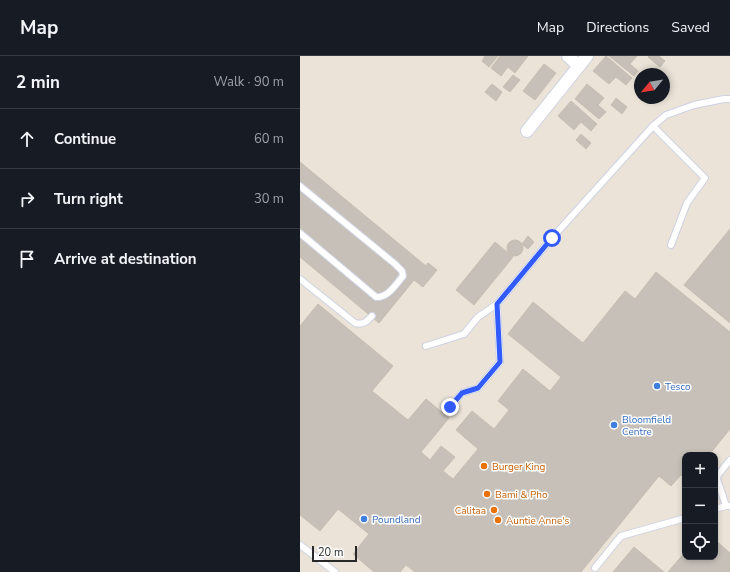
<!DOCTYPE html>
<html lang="en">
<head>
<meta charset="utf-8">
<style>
	body { margin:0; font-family:"Nunito Sans",sans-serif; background:#242831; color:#f1f3f6 }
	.controls { position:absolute; right:12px; bottom:12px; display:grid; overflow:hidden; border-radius:8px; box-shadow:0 2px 6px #0003 }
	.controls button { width:36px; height:36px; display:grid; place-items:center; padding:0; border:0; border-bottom:1px solid #363941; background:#171b24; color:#f1f3f6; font:20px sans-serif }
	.compass { position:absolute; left:334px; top:12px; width:36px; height:36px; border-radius:50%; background:#171b24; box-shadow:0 2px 6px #0003; rotate:240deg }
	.scale { position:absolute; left:12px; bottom:10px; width:45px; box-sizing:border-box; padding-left:4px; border:2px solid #282828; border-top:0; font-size:11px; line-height:14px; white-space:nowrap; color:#282828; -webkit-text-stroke:3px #fff; paint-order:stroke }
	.stop { position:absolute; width:12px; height:12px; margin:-9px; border:3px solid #325bff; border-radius:50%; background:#fff }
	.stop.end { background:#325bff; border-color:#fff; box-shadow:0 1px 4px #0008 }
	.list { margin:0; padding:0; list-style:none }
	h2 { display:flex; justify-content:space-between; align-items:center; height:52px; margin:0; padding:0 16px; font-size:17px }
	h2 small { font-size:13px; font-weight:400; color:#9ea1a6 }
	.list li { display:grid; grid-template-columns:26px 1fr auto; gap:12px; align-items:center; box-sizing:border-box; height:60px; padding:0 16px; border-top:1px solid #363941 }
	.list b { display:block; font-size:15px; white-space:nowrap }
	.list em { font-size:13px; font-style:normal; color:#9ea1a6 }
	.icon { flex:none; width:22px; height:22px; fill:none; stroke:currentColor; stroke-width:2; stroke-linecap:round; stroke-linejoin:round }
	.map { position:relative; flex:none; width:430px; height:516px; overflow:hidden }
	header { display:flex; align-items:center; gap:24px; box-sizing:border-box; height:56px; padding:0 20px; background:#171b24; border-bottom:1px solid #363941 }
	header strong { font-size:19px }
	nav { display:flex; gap:22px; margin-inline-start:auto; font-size:14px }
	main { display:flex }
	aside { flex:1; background:#171b24 }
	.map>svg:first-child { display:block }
	.building { fill:#c6c0b8; stroke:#c6bfb2 }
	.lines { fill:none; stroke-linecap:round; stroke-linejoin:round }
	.lane-casing { stroke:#ced2e2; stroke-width:8 }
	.street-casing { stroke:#ced2e2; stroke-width:14 }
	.lane { stroke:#fff; stroke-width:6 }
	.street { stroke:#fff; stroke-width:12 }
	.route { stroke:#325bff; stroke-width:5 }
	.shop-dot { fill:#3f7fe0; stroke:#fff; stroke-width:1.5 }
	.food-dot { fill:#e8710a; stroke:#fff; stroke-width:1.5 }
	.labels { text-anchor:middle; stroke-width:3; stroke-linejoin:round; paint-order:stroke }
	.shop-label { font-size:10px; fill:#366cbe; stroke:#fff; text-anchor:start }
	.food-label { font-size:10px; fill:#c56008; stroke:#fff; text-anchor:start }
</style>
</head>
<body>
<header>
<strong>Map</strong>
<nav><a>Map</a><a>Directions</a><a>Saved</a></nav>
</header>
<main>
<aside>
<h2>2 min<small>Walk · 90 m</small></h2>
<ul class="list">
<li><svg class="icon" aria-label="ahead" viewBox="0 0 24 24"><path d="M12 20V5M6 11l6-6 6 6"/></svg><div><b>Continue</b></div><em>60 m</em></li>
<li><svg class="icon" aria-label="right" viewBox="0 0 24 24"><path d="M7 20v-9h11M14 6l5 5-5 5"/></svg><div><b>Turn right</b></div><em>30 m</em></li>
<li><svg class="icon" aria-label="arrive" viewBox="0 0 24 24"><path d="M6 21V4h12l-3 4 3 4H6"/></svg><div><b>Arrive at destination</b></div></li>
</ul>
</aside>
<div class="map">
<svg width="430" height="516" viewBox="0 0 430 516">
	<rect width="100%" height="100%" fill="#ebe3d8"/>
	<g class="building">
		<polygon points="185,0 198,0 189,11 182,5"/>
		<polygon points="200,0 228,0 215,17 208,11 201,20 191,12"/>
		<polygon points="306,0 332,22 326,29 316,21 309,28 293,15"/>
		<polygon points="309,0 337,0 330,8 338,15 334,20"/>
		<polygon points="349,0 359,0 365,5 360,11 348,1"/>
		<polygon points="244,8 256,17 235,44 223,35"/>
		<polygon points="213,19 220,24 210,36 203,31"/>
		<polygon points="192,28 202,36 196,45 185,36"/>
		<polygon points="287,28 304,42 298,49 306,56 299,63 275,43"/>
		<polygon points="339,28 340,30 340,37 335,33"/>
		<polygon points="316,42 327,51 322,58 311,49"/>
		<polygon points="271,45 297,68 291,75 281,66 274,74 258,60"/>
		<polygon points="281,78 291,87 286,93 276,84"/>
		<polygon points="0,106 126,210 128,207 137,214 123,231 114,224 79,267 0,201"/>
		<polygon points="430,173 430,210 412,195"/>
		<polygon points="228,180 234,186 228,193 222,188"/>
		<circle cx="215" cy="192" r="8"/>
		<polygon points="195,186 213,201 174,249 156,234"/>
		<polygon points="412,195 430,210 430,267 384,229"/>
		<polygon points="356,216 430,276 430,373 409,399 385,399 385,422 369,409 381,419 371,430 359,420 281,516 115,516 106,509 100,516 74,516 53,498 69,478 38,453 20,475 0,459 0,270 18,248 93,310 72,335 108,364 126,343 149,362 121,396 130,404 141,390 155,401 143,415 153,423 178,393 156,374 172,355 194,373 209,354 198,345 223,313 250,335 261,321 208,278 233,246 283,287 325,235 335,243"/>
		<polygon points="415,484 430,497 430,516 368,516 385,496 385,501 415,501"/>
		<polygon points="334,491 364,516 313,516"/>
	</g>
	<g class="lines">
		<defs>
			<g id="lane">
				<polyline points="353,70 405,122 387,147 371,189"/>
				<path d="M0,130l95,78 7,7 1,5c-7,8 -15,22 -27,21l-76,-64"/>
				<path d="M0,223l55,44c9,2 11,-1 17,-7"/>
				<polyline points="126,290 164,278 178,261 197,248"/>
				<polyline points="150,351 162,337 178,332 200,306 197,248 252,182 353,70 366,59 394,49 424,43 430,43"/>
				<polyline points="426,450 417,423 418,419 430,404"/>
				<polyline points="415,453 426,450 430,450"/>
				<polyline points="0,489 35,516"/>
				<polyline points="295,512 321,480 385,462"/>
			</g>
			<g id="street">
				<polyline points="268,0 279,10"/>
				<polyline points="227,75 287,0"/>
			</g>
		</defs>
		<use href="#lane" class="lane-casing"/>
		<use href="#street" class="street-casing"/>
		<use href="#lane" class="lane"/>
		<use href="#street" class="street"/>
	</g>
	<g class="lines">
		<polyline class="route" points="150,351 162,337 178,332 200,306 197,248 252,182"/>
	</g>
	<g class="shop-dot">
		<circle cx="357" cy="330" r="4"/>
		<circle cx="314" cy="369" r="4"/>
		<circle cx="64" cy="463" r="4"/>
	</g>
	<g class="food-dot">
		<circle cx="184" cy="410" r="4"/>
		<circle cx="187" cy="438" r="4"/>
		<circle cx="194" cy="454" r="4"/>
		<circle cx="198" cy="464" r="4"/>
	</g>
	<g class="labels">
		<g class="shop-label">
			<text x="365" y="334">Tesco</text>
			<text x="322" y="367">Bloomfield<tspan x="322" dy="12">Centre</tspan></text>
			<text x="72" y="467">Poundland</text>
		</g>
		<g class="food-label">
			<text x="192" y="414">Burger King</text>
			<text x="195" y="442">Bami &amp; Pho</text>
			<text x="186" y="458" text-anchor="end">Calitaa</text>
			<text x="206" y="468">Auntie Anne's</text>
		</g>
	</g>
</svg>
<div class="controls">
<button>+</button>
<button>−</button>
<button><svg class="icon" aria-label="locate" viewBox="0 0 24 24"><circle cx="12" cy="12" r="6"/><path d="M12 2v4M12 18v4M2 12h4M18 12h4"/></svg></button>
</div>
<svg class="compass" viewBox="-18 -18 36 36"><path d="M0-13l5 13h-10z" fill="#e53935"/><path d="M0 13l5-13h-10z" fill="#9ea1a6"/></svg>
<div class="scale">20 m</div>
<div class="stop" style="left:252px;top:182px"></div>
<div class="stop end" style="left:150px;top:351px"></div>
</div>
</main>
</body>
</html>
